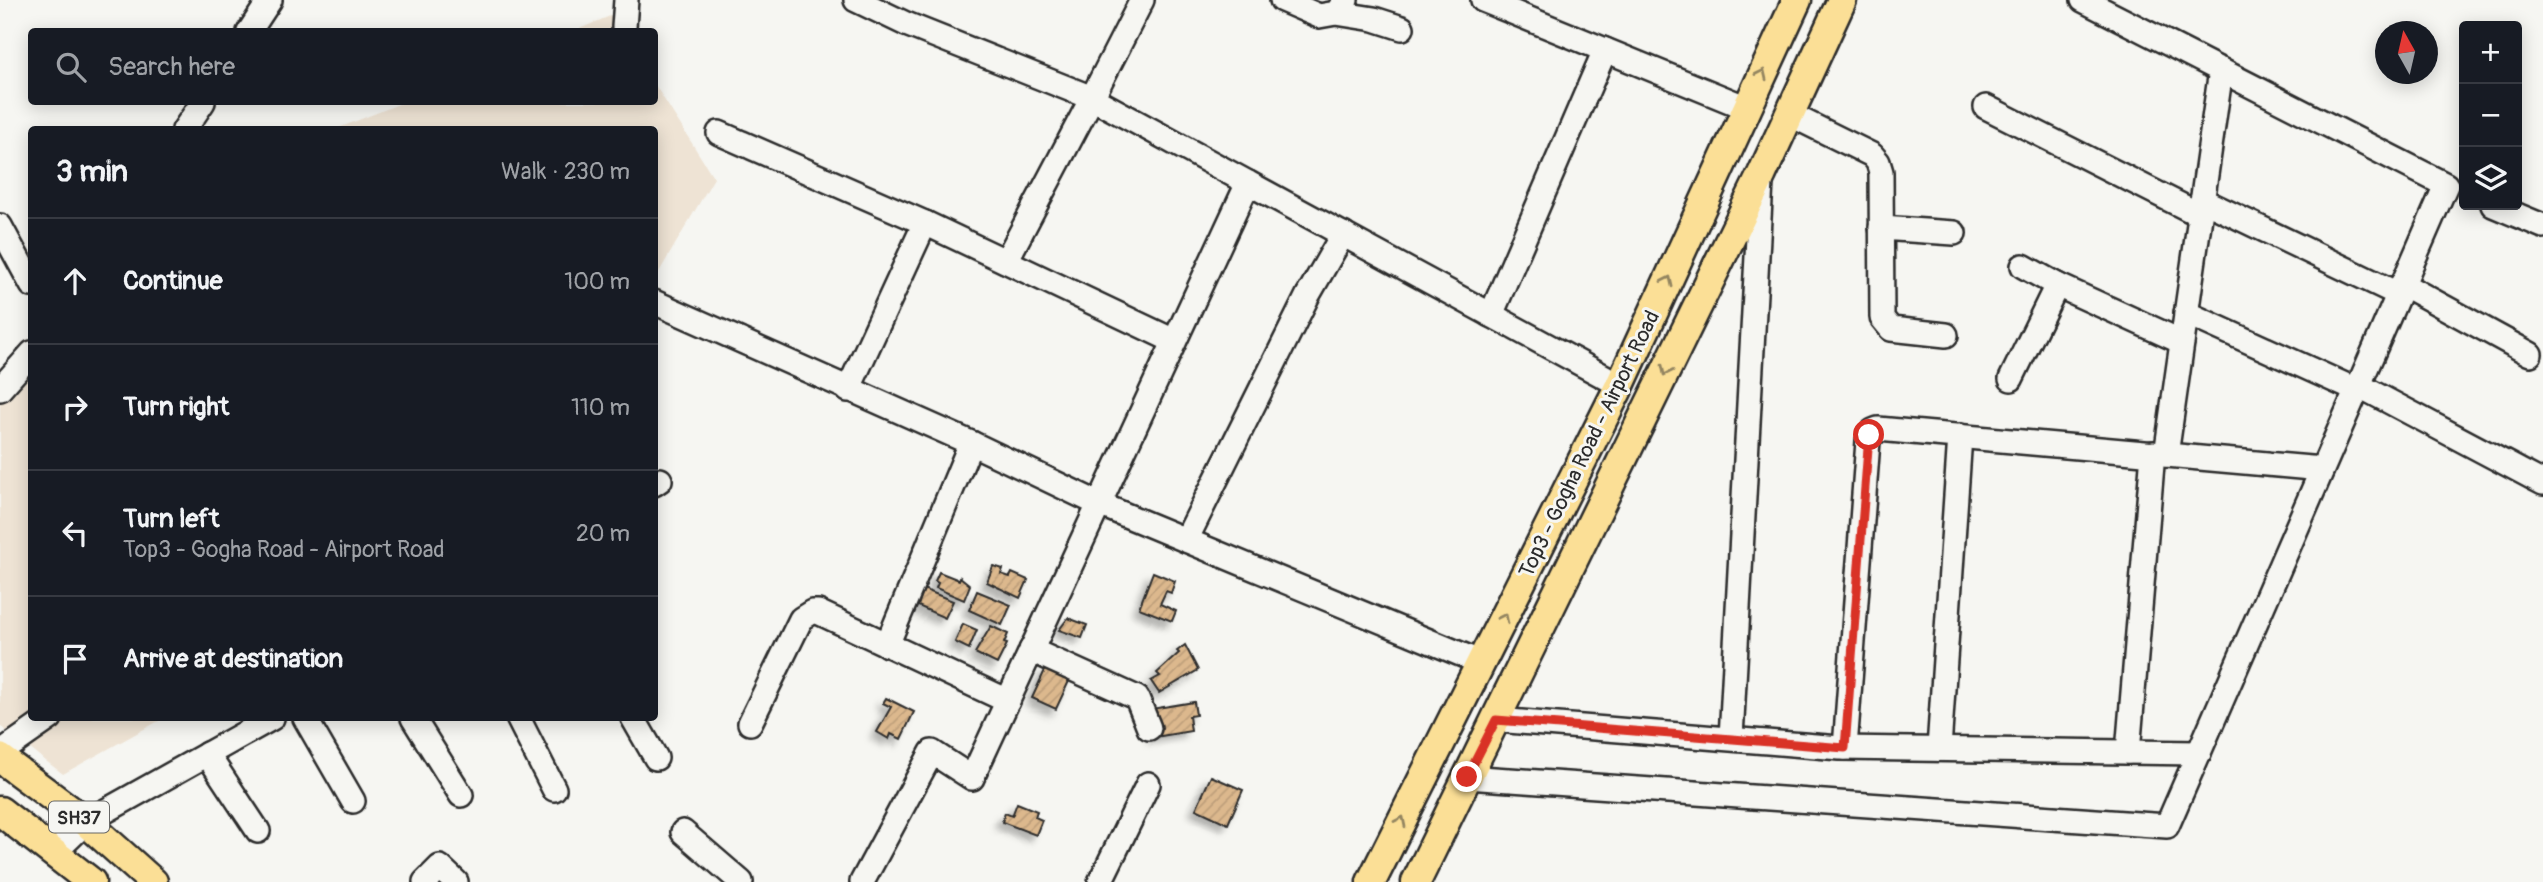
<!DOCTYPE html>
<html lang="en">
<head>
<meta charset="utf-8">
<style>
	body { margin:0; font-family:Pangolin,sans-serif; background:#20242c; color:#f1f3f6 }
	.controls { position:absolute; right:21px; top:21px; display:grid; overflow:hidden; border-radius:7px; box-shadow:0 4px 18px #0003 }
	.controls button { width:63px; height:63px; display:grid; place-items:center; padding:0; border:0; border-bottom:2px solid #363941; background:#171b24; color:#f1f3f6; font:35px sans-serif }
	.compass { position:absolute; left:2375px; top:21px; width:63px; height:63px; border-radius:50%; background:#171b24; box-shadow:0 4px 18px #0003; rotate:352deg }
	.stop { position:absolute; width:21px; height:21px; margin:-16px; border:5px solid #d93025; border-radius:50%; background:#fff }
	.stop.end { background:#d93025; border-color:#fff; box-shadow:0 2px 7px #0008 }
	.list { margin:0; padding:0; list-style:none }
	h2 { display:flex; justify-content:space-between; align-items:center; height:91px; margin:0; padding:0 28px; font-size:30px }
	h2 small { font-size:23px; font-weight:400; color:#9ea1a6 }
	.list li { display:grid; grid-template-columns:46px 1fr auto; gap:21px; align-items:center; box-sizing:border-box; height:126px; padding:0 28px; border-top:2px solid #363941 }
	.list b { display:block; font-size:26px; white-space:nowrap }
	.list p { margin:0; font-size:23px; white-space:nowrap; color:#9ea1a6 }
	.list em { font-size:23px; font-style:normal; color:#9ea1a6 }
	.icon { flex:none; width:38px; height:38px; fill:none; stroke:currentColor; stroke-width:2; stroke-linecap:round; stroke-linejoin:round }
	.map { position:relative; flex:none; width:2543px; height:882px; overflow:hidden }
	.search { position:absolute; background:#171b24; box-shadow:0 4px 18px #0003; left:28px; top:28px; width:630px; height:77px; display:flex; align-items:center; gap:18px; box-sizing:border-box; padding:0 24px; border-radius:7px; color:#9ea1a6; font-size:26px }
	.panel { position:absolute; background:#171b24; box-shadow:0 4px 18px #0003; left:28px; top:126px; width:630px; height:595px; border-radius:7px }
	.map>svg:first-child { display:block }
	.built { fill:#eee3d4 }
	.building { fill:url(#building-hatch); stroke:#2b2b2b; stroke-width:2; filter:url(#shadow) }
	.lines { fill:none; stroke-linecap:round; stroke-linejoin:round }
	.minor-casing { stroke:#2b2b2b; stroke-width:28 }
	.major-casing { stroke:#2b2b2b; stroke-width:33 }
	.minor { stroke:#f6f6f2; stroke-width:23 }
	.major { stroke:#fbdf96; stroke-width:28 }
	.oneway { stroke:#938560 }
	.route { stroke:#d93025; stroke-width:9 }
	.labels { text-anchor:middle; stroke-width:6; stroke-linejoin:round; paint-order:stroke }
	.shield { fill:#f6f6f2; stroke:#686867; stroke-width:2 }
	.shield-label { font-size:19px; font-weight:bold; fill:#2b2b2b }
	.street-label { font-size:21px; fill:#2b2b2b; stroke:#f6f6f2 }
</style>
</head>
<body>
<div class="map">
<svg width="2543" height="882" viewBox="0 0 2543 882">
	<defs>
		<pattern id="building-hatch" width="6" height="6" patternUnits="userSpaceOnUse" patternTransform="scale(1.75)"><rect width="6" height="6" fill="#dcb88d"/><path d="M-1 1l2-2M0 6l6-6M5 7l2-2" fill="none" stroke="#bd9e7a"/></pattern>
		<filter id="shadow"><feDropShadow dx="-6" dy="6" stdDeviation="3.5" flood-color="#0004"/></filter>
	</defs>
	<rect width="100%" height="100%" fill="#f6f6f2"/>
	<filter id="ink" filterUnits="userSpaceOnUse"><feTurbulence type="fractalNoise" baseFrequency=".0143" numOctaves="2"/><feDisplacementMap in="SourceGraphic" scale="14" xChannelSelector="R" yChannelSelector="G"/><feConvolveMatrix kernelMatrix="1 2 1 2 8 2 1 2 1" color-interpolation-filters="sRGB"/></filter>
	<g filter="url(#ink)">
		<g class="built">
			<polygon points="610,16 620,31 572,32"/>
			<polygon points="655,85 714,178 655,279 654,130 336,129 404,102 654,102"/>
			<polygon points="31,354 32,718 164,718 63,774 0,726 0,391"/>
		</g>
		<g class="building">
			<polygon points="993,566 1003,569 1001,574 1010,577 1012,573 1028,580 1020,598 987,582"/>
			<polygon points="939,572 959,580 960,577 970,585 964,600 936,588 938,583 935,581"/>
			<polygon points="1153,572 1175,581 1171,593 1166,591 1160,604 1176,611 1172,621 1139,608"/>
			<polygon points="923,589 953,601 945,618 918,606"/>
			<polygon points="977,591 1011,605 1002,625 969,610"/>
			<polygon points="1068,618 1087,625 1082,638 1059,630"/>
			<polygon points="963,624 977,630 969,649 955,642"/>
			<polygon points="991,626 1008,634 1004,643 1007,644 997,664 975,653"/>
			<polygon points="1185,645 1198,670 1159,693 1151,681 1160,676 1157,673 1179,653 1177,651"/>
			<polygon points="1046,668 1070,679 1056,709 1032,698"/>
			<polygon points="886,698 914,712 901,739 891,734 889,739 877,732 891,707 883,703"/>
			<polygon points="1194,702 1196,715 1189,716 1191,731 1155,737 1151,709"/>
			<polygon points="1211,776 1243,790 1228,824 1196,809"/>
			<polygon points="1017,803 1037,811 1035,817 1042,820 1036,835 1002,822 1005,813 1012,816"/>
		</g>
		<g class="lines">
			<defs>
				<g id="minor">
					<polyline points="856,0 906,24 1092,98 1006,261"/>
					<polyline points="1142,0 1092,98 1620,385"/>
					<polyline points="1282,0 1319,16 1336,13 1346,0"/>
					<polyline points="1483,0 1747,108"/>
					<polyline points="1336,13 1374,19 1402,28"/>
					<polyline points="624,27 626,0"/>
					<polyline points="249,32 270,0"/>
					<polyline points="1986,107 2200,215"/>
					<polyline points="1789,114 1872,155 1878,162 1881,172 1882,318 1891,329 1946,335"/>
					<polyline points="184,130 203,102"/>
					<polyline points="719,133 925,223 1174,341"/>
					<polyline points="2202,200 2398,294"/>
					<polyline points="2493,205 2543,226"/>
					<polyline points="0,226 32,285"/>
					<polyline points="1881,228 1954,233"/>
					<polyline points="2023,266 2057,285 2182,342"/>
					<polyline points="2402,284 2530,354"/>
					<polyline points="654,302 971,443 1099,504 1482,663"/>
					<polyline points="2186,313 2356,390"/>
					<polyline points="1491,315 1605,50"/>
					<polyline points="2011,379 2057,285"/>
					<polyline points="2358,385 2543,483"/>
					<polyline points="0,389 32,353"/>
					<polyline points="848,390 925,223"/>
					<polyline points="2166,455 2221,70"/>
					<polyline points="654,484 660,480"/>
					<polyline points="1186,540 1308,295 1343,234"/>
					<polyline points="887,645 971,443"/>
					<polyline points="1031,650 1137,698 1149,728"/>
					<polyline points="305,718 353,801"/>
					<polyline points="413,718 461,795"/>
					<polyline points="518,718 554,789"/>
					<polyline points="633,718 656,758"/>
					<polyline points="1496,720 1840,748 2199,753"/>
					<polyline points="750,723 801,619 812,612 818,612 1008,701"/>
					<polyline points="1731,738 1761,182"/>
					<polyline points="1845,748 1868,441 1873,431 1878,429 2322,469"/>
					<polyline points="1939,749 1960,436"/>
					<polyline points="2128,752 2153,453"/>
					<polyline points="0,753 50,718"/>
					<polyline points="207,754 258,831"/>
					<polyline points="1467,777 2167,826 2446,185 2083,0"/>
					<polyline points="683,832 741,882"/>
					<polyline points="55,852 86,822 272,718"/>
					<polyline points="425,882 440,867 456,882"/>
					<polyline points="862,882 932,752 972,778 1248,183"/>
					<polyline points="1100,882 1148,784"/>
				</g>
				<g id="major">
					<polyline points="0,758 86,822 153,882"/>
					<polyline points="0,811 91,882"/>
					<polyline points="1371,882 1620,385 1797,0"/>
					<polyline points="1416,882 1762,174 1842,0"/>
				</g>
			</defs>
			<use href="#minor" class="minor-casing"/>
			<use href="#major" class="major-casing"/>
			<use href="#minor" class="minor"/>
			<use href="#major" class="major"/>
		</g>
		<defs><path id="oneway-chevron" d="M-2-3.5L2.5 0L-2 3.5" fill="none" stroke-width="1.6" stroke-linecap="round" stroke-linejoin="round" transform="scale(1.75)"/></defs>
		<g class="oneway">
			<use href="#oneway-chevron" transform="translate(1762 74) rotate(-65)"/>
			<use href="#oneway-chevron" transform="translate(1668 281) rotate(-65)"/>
			<use href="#oneway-chevron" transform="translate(1666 371) rotate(116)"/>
			<use href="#oneway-chevron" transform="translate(1504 618) rotate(-64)"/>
			<use href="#oneway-chevron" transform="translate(1401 821) rotate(-64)"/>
		</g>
	</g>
	<g class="lines" filter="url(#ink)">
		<polyline class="route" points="1467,777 1496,720 1845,748 1869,435"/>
	</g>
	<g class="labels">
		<rect class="shield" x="49" y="801.5" width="60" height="31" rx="5"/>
		<g class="shield-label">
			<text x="79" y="824">SH37</text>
		</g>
		<g class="street-label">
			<text transform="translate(1589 444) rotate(-64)" y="7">Top3 - Gogha Road - Airport Road</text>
		</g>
	</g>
</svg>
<div class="controls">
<button>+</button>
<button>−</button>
<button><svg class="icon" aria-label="layers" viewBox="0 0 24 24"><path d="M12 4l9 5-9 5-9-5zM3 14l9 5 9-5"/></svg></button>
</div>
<svg class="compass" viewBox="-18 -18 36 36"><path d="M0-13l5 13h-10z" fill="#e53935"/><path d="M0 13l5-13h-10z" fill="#9ea1a6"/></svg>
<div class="stop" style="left:1869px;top:435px"></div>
<div class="stop end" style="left:1467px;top:777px"></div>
<div class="search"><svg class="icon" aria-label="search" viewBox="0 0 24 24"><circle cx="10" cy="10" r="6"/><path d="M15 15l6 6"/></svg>Search here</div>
<section class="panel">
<h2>3 min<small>Walk · 230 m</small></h2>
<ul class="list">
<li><svg class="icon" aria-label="ahead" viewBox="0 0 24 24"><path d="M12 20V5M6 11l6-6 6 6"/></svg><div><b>Continue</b></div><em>100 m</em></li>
<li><svg class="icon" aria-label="right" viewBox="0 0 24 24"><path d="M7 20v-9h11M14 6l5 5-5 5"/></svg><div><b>Turn right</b></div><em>110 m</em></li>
<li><svg class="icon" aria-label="left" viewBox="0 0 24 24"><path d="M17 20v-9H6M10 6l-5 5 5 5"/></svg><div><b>Turn left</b><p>Top3 - Gogha Road - Airport Road</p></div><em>20 m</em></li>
<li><svg class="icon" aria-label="arrive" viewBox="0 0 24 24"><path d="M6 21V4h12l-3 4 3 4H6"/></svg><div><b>Arrive at destination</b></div></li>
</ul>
</section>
</div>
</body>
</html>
